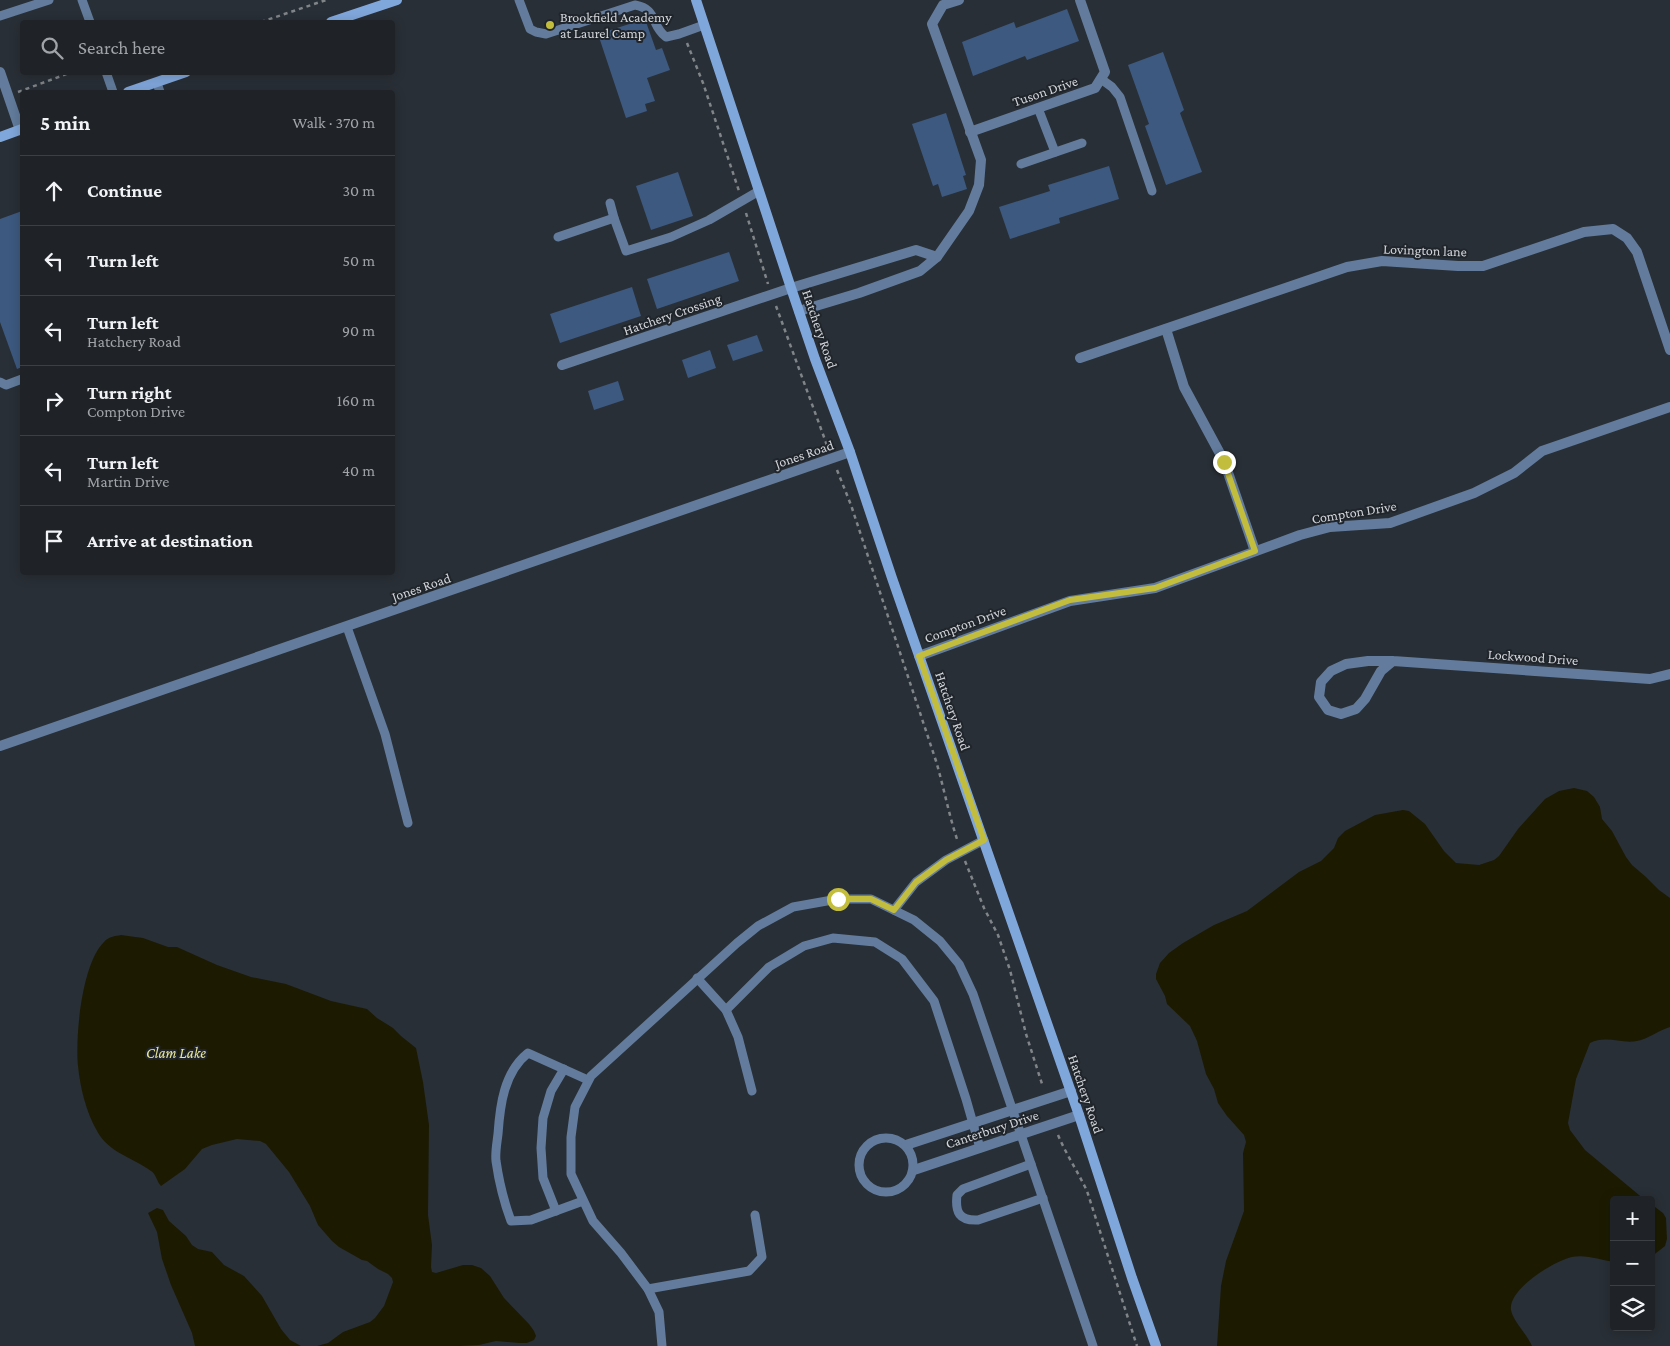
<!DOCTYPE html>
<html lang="en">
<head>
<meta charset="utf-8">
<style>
	body { margin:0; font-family:"Crimson Pro",serif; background:#272b30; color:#f1f3f6 }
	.controls { position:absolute; right:15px; bottom:15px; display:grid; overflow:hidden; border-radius:5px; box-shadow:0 2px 12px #0003 }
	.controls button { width:45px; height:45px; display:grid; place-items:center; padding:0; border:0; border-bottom:1px solid #3c4045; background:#1f2328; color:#f1f3f6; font:25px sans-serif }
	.stop { position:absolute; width:15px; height:15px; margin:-11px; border:4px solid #c3bd3e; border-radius:50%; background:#fff }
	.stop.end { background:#c3bd3e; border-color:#fff; box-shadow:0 1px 5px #0008 }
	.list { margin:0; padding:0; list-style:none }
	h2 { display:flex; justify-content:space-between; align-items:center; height:65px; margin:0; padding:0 20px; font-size:21px }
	h2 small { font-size:16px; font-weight:400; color:#a1a4a8 }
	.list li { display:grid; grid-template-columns:32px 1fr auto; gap:15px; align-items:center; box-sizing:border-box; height:70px; padding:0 20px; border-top:1px solid #3c4045 }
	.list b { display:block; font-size:19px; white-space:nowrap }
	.list p { margin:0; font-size:16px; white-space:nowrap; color:#a1a4a8 }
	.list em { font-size:16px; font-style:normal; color:#a1a4a8 }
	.icon { flex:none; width:28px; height:28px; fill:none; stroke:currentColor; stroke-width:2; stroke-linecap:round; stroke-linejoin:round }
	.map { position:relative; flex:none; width:1670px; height:1346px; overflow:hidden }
	.search { position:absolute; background:#1f2328; box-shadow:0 2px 12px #0003; left:20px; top:20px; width:375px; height:55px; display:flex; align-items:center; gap:12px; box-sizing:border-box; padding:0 18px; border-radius:5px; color:#a1a4a8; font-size:19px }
	.panel { position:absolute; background:#1f2328; box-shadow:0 2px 12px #0003; left:20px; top:90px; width:375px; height:485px; border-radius:5px }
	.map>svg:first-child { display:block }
	.water { fill:#1c1b02 }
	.building { fill:#3d597f }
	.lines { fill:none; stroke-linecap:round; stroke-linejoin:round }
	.path { stroke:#80858a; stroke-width:2.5; stroke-dasharray:4 4; stroke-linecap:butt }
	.lane { stroke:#637c9d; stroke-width:9 }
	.street { stroke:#637c9d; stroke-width:10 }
	.secondary { stroke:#80a7dc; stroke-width:10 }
	.route { stroke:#c3bd3e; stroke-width:6 }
	.poi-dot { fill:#c3bd3e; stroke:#20252c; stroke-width:2 }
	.labels { text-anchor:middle; stroke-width:4; stroke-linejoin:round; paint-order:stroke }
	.poi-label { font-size:14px; fill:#d3d6db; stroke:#20252c; text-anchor:start }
	.street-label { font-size:14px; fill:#d3d6db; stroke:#20252c }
	.water-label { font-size:15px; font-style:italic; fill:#e9e697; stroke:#20252c }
</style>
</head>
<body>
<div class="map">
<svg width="1670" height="1346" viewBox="0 0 1670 1346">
	<rect width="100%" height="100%" fill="#292f36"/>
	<g class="water">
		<path d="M1574,788l13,3 7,6 6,10 2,12 10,12 14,26 6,8 14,12 13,13 11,8v129c-11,3 -22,12 -33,14 -16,3 -31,-6 -47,2l-14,36 -8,44 2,7 15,20 60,50h-31v62c-13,-2 -29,-8 -42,-5 -18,4 -64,32 -61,53 2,11 16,24 21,36h-315l4,-60 5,-25 18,-50 -1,-58 3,-11 -2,-7 -17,-19 -9,-13 -4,-14 -8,-15 -9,-33 -7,-15 -23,-22 -2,-8 -9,-17v-5l4,-11 9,-10 14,-10 31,-18 33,-14 52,-39 22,-11 13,-13 4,-10 7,-7 30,-16 28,-5 6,1 16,13 19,27 12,12 23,2 15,-5 5,-4 19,-27 27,-30 14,-8z"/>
		<path d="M121,935l22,3 25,9h9l40,18 34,12 35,7 45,17 36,8 10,9 16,10 8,8 15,12 7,34 6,43 -1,90 4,30 -1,22 1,5 4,1 27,-8h9l9,3 9,8 14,22 25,26 5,7 2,5 -2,4 -7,3h-8l-23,-2 -17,4 -19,1h-143l11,-3 15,-11 27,-10 5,-4 9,-12 9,-24 -1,-4 -4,-4 -10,-5 -11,-8 -5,-1 -23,-13 -7,-6 -14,-16 -8,-19 -21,-34 -23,-28 -6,-3 -23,-2 -25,6 -10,4 -17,20 -24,17c-4,-4 -5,-12 -10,-15 -19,-14 -42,-18 -54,-40 -11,-19 -17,-44 -19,-65 -3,-30 4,-103 26,-124 4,-5 11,-6 17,-7z"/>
		<polygon points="1651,1204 1663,1213 1666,1218 1667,1239 1665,1246 1651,1257"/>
		<polygon points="157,1208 163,1210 169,1221 186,1236 192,1245 198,1249 212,1252 224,1265 244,1276 262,1296 281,1329 290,1340 301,1346 195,1346 192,1333 171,1285 162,1259 157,1232 148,1213"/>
	</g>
	<g class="building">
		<polygon points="1067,9 1079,41 1027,60 1025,56 973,76 962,42 1014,22 1016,28"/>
		<polygon points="645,19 656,50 662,48 670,70 647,78 655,101 645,104 647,111 626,118 598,34"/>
		<polygon points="1163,52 1184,110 1180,113 1202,172 1166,185 1145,126 1149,124 1128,65"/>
		<polygon points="946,113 966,175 963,176 967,189 942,197 938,184 933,186 912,124"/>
		<polygon points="1109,166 1119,199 1059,218 1060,223 1010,239 999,207 1050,191 1048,185"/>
		<polygon points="678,172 693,216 651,230 636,186"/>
		<polygon points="22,211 22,367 17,369 0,322 0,219"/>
		<polygon points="729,252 739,281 657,309 647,279"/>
		<polygon points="632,287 641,316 560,343 550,314"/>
		<polygon points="757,335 763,351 733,361 727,345"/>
		<polygon points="710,350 716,368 688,378 682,360"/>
		<polygon points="618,381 624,400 594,410 588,391"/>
	</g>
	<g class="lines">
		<g class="path">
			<polyline points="261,22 326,0"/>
			<polyline points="687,43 703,83 739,191"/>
			<polyline points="18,92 72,72"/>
			<polyline points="746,213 768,284"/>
			<polyline points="776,306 828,448"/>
			<path d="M837,470l14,35 85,256c8,27 13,55 22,81"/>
			<polyline points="965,861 984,908 998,935 1010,970 1026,1034 1043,1087"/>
			<path d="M1058,1135c8,19 20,37 29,56l50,155"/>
		</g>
		<g class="lane">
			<polyline points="82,0 90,22"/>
			<path d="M519,0l11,29 6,3 10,2 89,-29c23,4 15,20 31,32l13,-3 25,-9"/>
			<polyline points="0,16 49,0"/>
			<polyline points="106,72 113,92"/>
			<polyline points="1101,79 1112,87 1120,97 1152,191"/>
			<polyline points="157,83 160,92"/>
			<polyline points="1038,108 1055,152"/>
			<polyline points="1021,164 1082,143"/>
			<polyline points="610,203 614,218"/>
			<polyline points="558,237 614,218 626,251 671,237 709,220 759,191"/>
			<polyline points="0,382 6,385 22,379"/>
			<polyline points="347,627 385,734 408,823"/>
			<polyline points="894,910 916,882 946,860 984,840"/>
			<polyline points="697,978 726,1010 738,1037 752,1091"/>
			<polyline points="726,1010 769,967 804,946 833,938 875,942 902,959 934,1001 966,1099 980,1148"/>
			<circle cx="886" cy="1165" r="27"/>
			<path d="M1031,1164l-68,25 -6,6c-2,17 2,26 21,25l65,-22"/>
			<path d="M583,1201l-52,19 -20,1c-7,-19 -12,-39 -15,-60 -1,-9 1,-18 2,-27 2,-29 6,-62 30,-81l60,27"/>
			<polyline points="556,1211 543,1178 541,1148 543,1118 551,1091 564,1069"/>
			<polyline points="648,1289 749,1271 762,1257 755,1215"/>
			<polyline points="662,1346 659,1312 648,1289 621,1253 593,1221 571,1174 571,1137 575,1107 591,1076 737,943 758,926 793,907 838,899 871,899 914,920 940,941 959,964 973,994 1093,1346"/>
		</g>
		<g class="street">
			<polyline points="0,72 20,130"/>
			<polyline points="970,132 1095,88 1105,72 1080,0"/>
			<polyline points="799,311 859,293 920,271 937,257 969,211 979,185 981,160 932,24 943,5 959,0"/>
			<polyline points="1166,329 1184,387 1224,461 1255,551"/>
			<polyline points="1080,358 1347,267 1382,261 1458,266 1483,266 1584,232 1613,229 1627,238 1637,252 1670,350"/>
			<polyline points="562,365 791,288 916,250 937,257"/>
			<polyline points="919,656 1070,601 1155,588 1300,535 1330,527 1390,523 1474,493 1514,473 1542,451 1670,407"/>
			<polyline points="1393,661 1381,671 1365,699 1356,709 1341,714 1328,710 1319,697 1321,682 1331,671 1346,664 1368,661 1393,661 1650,679 1670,674"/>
			<polyline points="0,746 850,452"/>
			<polyline points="906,1145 1071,1091"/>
			<polyline points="914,1170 1079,1115"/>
		</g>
		<g class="secondary">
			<polyline points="696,0 791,288 815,359 850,452 892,578 1079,1115 1132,1278 1156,1346"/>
			<polyline points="331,22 397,0"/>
			<polyline points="128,92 186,72"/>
			<polyline points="0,137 22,129"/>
		</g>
	</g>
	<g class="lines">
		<polyline class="route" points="838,899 871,899 894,910 916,882 946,860 984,840 919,656 1070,600 1155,588 1255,551 1224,462"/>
	</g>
	<circle class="poi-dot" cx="550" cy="25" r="5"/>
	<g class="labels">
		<g class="poi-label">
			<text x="560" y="22">Brookfield Academy<tspan x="560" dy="16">at Laurel Camp</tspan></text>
		</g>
		<g class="street-label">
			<text transform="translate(1045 91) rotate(-19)" y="5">Tuson Drive</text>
			<text transform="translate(1425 250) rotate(2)" y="5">Lovington lane</text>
			<text transform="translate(672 314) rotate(-19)" y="5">Hatchery Crossing</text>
			<text transform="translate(820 329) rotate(71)" y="5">Hatchery Road</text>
			<text transform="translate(804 454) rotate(-19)" y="5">Jones Road</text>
			<text transform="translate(1354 512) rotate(-9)" y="5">Compton Drive</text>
			<text transform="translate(421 587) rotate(-19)" y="5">Jones Road</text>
			<text transform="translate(965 624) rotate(-20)" y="5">Compton Drive</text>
			<text transform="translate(1533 657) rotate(4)" y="5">Lockwood Drive</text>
			<text transform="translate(953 711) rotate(71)" y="5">Hatchery Road</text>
			<text transform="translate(1086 1094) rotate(71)" y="5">Hatchery Road</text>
			<text transform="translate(992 1129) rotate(-18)" y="5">Canterbury Drive</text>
		</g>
		<g class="water-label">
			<text x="176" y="1058">Clam Lake</text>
		</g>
	</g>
</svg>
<div class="controls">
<button>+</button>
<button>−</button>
<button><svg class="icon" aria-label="layers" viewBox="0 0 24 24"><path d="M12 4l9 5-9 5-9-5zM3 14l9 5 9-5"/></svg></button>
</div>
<div class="stop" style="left:838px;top:899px"></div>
<div class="stop end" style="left:1224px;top:462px"></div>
<div class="search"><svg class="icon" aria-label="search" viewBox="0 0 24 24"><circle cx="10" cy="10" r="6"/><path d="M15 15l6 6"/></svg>Search here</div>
<section class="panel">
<h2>5 min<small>Walk · 370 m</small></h2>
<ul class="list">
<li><svg class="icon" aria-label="ahead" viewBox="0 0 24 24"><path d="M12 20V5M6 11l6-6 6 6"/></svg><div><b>Continue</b></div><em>30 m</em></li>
<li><svg class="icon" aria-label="left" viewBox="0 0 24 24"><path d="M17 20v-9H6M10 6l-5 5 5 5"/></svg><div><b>Turn left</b></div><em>50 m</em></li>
<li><svg class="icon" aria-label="left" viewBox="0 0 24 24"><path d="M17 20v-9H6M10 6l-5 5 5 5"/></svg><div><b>Turn left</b><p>Hatchery Road</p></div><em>90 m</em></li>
<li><svg class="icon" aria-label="right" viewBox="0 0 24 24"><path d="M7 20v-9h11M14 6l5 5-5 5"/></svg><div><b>Turn right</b><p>Compton Drive</p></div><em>160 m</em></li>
<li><svg class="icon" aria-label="left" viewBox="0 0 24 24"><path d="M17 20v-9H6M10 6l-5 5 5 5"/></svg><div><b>Turn left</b><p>Martin Drive</p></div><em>40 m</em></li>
<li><svg class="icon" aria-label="arrive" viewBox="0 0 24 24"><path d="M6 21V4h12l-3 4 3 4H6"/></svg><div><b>Arrive at destination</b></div></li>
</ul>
</section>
</div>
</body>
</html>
